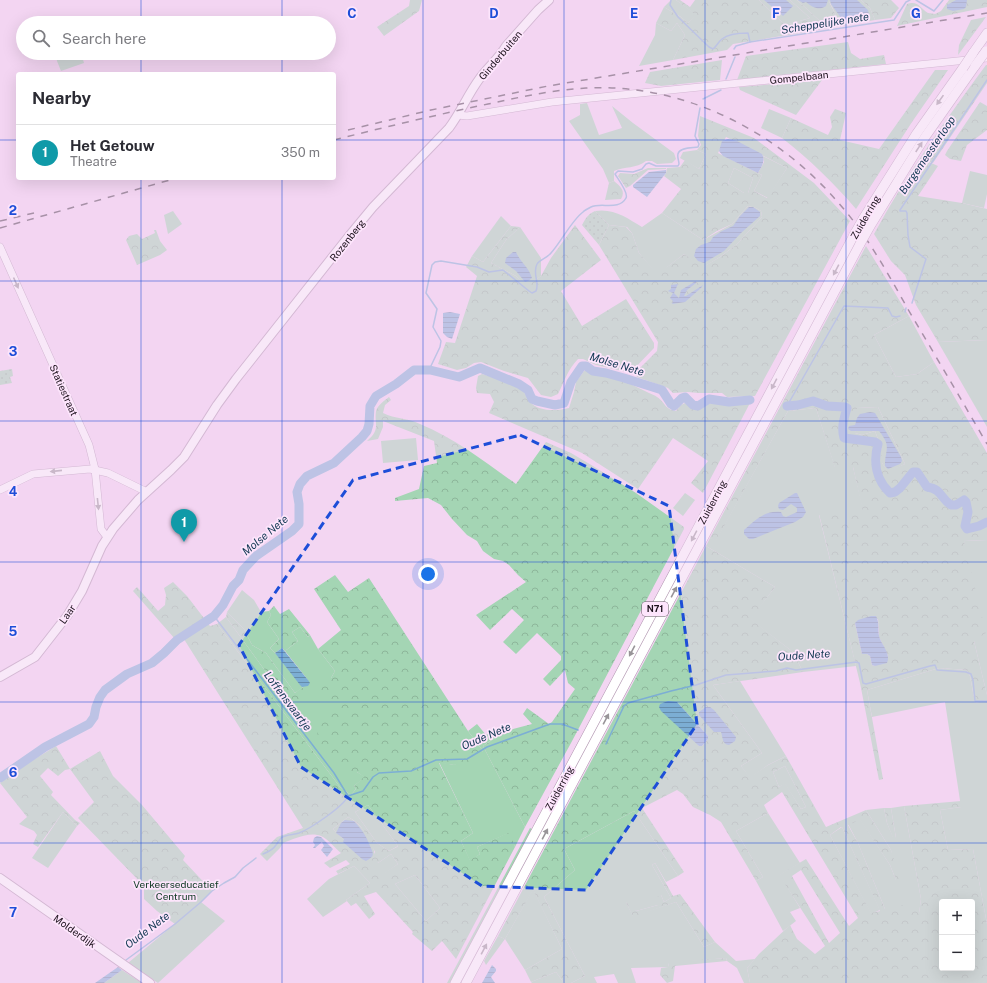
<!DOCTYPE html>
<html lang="en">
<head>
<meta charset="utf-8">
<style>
	body { margin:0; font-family:"Public Sans",sans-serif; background:#f2f2f3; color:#2b2b33 }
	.controls { position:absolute; right:12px; bottom:12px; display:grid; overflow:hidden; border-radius:4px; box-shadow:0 4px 16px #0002 }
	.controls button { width:36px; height:36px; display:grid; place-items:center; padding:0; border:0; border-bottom:1px solid #e1e1e2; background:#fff; color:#2b2b33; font:20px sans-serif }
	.you { position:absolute; left:428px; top:574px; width:14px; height:14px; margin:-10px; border:3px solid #fff; border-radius:50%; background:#1a73e8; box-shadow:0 0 0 6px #1a73e833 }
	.badge { display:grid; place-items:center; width:26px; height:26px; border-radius:50%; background:#d93025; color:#fff; font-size:13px; font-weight:700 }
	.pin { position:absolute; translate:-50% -33px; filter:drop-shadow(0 1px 2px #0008) }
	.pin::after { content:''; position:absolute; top:21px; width:14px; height:12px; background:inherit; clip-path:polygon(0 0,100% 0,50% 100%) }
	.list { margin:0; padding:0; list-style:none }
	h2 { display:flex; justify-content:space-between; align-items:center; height:52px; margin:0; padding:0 16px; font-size:17px }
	h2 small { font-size:13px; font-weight:400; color:#7c7c81 }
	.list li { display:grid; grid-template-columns:26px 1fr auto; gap:12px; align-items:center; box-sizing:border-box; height:56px; padding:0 16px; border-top:1px solid #e1e1e2 }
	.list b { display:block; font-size:15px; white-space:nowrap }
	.list p { margin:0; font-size:13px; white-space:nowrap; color:#7c7c81 }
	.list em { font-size:13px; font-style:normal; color:#7c7c81 }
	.icon { flex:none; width:22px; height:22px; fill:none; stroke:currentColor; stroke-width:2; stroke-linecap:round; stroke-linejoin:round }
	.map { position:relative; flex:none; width:987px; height:983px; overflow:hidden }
	.search { position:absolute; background:#fff; box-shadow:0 4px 16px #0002; left:16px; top:16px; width:320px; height:44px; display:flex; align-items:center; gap:10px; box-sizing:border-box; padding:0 14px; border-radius:22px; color:#7c7c81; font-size:15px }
	.panel { position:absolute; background:#fff; box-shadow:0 4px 16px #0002; left:16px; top:72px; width:320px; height:108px; border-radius:4px }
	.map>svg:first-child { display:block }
	.grass { fill:#a4d5b4 }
	.forest { fill:url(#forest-crowns); fill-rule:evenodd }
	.garden { fill:url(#garden-dots) }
	.water { fill:url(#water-rules) }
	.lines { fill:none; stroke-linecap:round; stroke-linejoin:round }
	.stream { stroke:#7caed4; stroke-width:1.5 }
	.river { stroke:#7caed4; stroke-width:9 }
	.tertiary-casing { stroke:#b095af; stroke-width:8 }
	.secondary-casing { stroke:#b095af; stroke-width:10 }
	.trunk-casing { stroke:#b095af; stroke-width:10 }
	.tertiary { stroke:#fff; stroke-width:7 }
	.secondary { stroke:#fff; stroke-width:8 }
	.trunk { stroke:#fff; stroke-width:9 }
	.rail { stroke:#4c3e4c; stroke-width:1.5; stroke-dasharray:7 7; stroke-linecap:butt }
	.trunk-bridge-casing { stroke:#b095af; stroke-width:10; stroke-linecap:butt }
	.trunk-bridge { stroke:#fff; stroke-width:9 }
	.oneway { fill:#989498 }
	.marked { fill:none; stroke:#1d4ed8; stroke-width:3; stroke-dasharray:8 5; stroke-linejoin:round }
	.grid { fill:none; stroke:#1d4ed8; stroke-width:1; stroke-opacity:0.55 }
	.labels { text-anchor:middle; stroke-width:3.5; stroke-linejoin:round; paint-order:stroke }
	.shield { fill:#fde5fc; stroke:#5f515e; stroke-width:1 }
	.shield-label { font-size:9px; font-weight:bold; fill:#1b111b }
	.street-label { font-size:10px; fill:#1b111b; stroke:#fde5fc }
	.park-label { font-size:10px; fill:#0d3821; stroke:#fde5fc }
	.water-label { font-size:11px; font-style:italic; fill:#113852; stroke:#fde5fc }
	.grid-label { font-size:13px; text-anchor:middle; font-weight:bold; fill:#1d4ed8; stroke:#fde5fc; stroke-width:3.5; stroke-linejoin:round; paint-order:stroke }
</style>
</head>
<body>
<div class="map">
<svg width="987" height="983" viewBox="0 0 987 983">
	<defs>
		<pattern id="forest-crowns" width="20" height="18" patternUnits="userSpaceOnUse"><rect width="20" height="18" fill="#a4d5b4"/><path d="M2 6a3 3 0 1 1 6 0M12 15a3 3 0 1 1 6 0" fill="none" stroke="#8db69a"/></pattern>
		<pattern id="garden-dots" width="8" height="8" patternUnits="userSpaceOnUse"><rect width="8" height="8" fill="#a4d5b4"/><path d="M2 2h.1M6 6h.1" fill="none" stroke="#8db69a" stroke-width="1.8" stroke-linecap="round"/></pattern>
		<pattern id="water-rules" width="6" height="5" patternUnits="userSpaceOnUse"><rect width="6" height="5" fill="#7caed4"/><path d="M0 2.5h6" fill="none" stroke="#658cab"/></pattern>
	</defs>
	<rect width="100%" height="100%" fill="#f3d6f2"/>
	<g class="grass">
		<polygon points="671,0 676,0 697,15 688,23 681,17 664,7"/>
		<polygon points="759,0 790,0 810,18 785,25"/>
		<polygon points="797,0 861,0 870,8 875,20 854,24 837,17 829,1 836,27 824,29 821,22"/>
		<polygon points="656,23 671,31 677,23 685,35 673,60 639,66 655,35"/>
		<polygon points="56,53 81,53 84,63 61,71 57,61"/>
		<path d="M587,103l12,32 23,-7 -10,-22 21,17 41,30 2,6 -4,4 -15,1 -5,-3h-6c-10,8 -21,5 -32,10v10l-5,2 -6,-14 -34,-48 11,-6v-11z"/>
		<polygon points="769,109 791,118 782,138 761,128"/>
		<polygon points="697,150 706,154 699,169 680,158 683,152"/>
		<polygon points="763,156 787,168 768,198 754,191 762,175 758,173 764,162"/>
		<polygon points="734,168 753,178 748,193 744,193 728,183"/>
		<polygon points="970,171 987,175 987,194 984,208 962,203"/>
		<path d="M748,206l8,2 5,3 1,6 -25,27 -17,13 -18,11 -18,-14 -18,14 -12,3 -15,-18 -7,-20 -5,-6 -18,-2 -14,-14c19,-3 32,7 47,16l20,-14 41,27 29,-16z"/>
		<polygon points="173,211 182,224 168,234 164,215"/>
		<polygon points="501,216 511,226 483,262 472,256"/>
		<polygon points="520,227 541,258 541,276 526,287 516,276 491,263 506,240"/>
		<polygon points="909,316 934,362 917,374 896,377 874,335"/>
		<polygon points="987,340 987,427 938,342"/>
		<polygon points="878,407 905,464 888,472 882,463 882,450 875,431 862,435 855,433 856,408"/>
		<polygon points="816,408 835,467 853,467 864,513 819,515 856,666 803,672 793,652 750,619 775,587 706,546 710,538 716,540 788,411"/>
		<polygon points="416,438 418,460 383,463 381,441"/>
		<polygon points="685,493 695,500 683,516 673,508"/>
		<polygon points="987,540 987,695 974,641 964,541"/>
		<polygon points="242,590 254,600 261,612 269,611 271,615 267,622 279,639 270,648 275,653 308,680 285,651 298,641 292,632 300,627 308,637 310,635 318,649 335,671 331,678 335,711 357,772 365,777 354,786 356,789 351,795 340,787 217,624 226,617 292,708 303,687 295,693 266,653 252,645 244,629 227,612"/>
		<polygon points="939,668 967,670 970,676 975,703 987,700 987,924 973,849 948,850 940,810 961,807 945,702 872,717 867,690"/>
		<polygon points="740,681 786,756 768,765 750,778 741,766 762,753 713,685"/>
		<polygon points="477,724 486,735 495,729 499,735 483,746 525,827 515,847 509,833 477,847 480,854 470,861 461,841 473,833 439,762 454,765 483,751 468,731"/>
		<polygon points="785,766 806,807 801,809 785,784 779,787 773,772"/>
		<polygon points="368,805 398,846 389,851 377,843 355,812"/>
		<polygon points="904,806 921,899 919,914 885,909 858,843 848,824 860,819 890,865 896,880 891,850 866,810 884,808 887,823 893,837 896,838 891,808"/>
		<polygon points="634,811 678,876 666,882 655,863 652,865 671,898 664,902 661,895 658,905 636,911 626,902 633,916 676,902 704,947 715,942 736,961 755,959 747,968 750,983 744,983 737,968 727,961 726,958 669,963 668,967 631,968 636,983 618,983 614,974 594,977 597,983 571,983 585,976 544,897 575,870 564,849"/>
		<polygon points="63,812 77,826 48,868 32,858"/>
		<polygon points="768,813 800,863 780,875 800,908 790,912 796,921 783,931 756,881 763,877 736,831"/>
		<path d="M348,817c11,5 29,27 26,39l4,7 13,-9 7,10 -17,12 -48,-47z"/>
		<polygon points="842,827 880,910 871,914 830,835"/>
		<polygon points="530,828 532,829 450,983 447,983"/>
		<polygon points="354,866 370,883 346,900 347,901 323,917 307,899 329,879"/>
		<polygon points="415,875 440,908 426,921 395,884"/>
		<polygon points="533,889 562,949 525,970 505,939 486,965 484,961 498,936 505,939"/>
		<polygon points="201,902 225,921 158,983 128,963"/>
		<polygon points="122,970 142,983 104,983"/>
		<polygon points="556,972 564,983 532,983 531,982"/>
	</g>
	<g class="forest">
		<polygon points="410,0 422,0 419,11 384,36 377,27 409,6"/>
		<polygon points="676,0 680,0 690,7 695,0 759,0 785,25 810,18 790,0 797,0 821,22 824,29 733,44 727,50 673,60 685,35 677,23 671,31 656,23 664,7 681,17 688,23 696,15"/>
		<polygon points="828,0 837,17 854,24 836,27"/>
		<polygon points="861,0 891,0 899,8 891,18 875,20 870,8"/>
		<path d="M949,0h38v7l-90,19 10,-22c11,-4 13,4 21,9 1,0 7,1 7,1l6,-3z"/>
		<polygon points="986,17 958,55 959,45 971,20"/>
		<polygon points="848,42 851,53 860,59 884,55 886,64 737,80 746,56"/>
		<polygon points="722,60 720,80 661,86 645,83 650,72"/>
		<path d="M986,65h1v18l-54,80 -13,-5 18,8 -20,30 44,7 25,6v131l-49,2 -22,-37 -11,-30 -14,-14 -17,-27c33,-61 71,-113 112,-169z"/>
		<path d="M935,70h13l-36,52 -56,87c-22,-26 -47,-50 -74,-71l9,-20 37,17 4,-8 -2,-10 5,-8 11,4 -6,27 39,9z"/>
		<polygon points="822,80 796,115 740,90 739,87"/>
		<polygon points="980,102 987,106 987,130 967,145 961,161 950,159 945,155 947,151"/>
		<path d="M700,116l54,22 60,45 36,38 -95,175 -28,1 -5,-4h-23l-11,-1 -15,1 -5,-5 -31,-11 -2,-4 22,-22 1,-9 -59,-97 10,-20 17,2 6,6 7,20 15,17 13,-3 17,-13 19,13 17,-10 17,-13 25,-27 -1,-6 -5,-3 -8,-2 -16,18 -15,7 -14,9 -41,-27 19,-24 -17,-13 2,-3 1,-5 13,-1 5,-7 14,9 7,-15 -9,-4 4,-5 -3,-9zM726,137l61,31 -20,30 -13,-7 8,-16 -44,-22zM734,168l19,10 -5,15h-4l-16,-10z"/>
		<polygon points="648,168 666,168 666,169 648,170 630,186 626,188 618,176 620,173 634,174"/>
		<path d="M614,181c6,5 12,10 7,18l-16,1 4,-17z"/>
		<path d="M575,225l26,35 -40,31 21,35 44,-27 28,44v5l-22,23 -5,1 -31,-7 -13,-6h-5c-10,10 -14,23 -20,35l-7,3 -10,-2 -13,-17 -24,-7 -23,-9 -7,1 -8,5 -9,2 -19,-6 8,-22 9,1 22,-67 -11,-9 6,-11 11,6 28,-36 9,1 -14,13 -15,23 25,13 10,10 15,-10 10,-18z"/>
		<polygon points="154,230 156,230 160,241 167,250 160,255 137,265 126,240 129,236 137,234 142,239 155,233"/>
		<path d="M866,246l43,70 -35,19 22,42 21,-3 17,-12 53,91v87l-23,1 22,92 -12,8 13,54v5l-12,3 -5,-27 -3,-6 -28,-2 -72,22 16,89 -4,1 -19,-97 -41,-169 44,-2 -10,-45 -18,1 -19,-60 -28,3 -72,130 -6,-3zM878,407l27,57 -17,7 -6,-8v-13l-7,-19 -13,4 -7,-2 2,-25zM878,619l1,18 9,19 -13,10 -3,-1 -2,-9 -3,-2h-5l-7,-31z"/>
		<path d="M584,371h3l3,3c21,-1 41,10 59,19 2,1 6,2 8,4 9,6 7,12 19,14l5,-6 4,-2c20,14 14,1 28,0 4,-1 8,2 12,2 8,0 17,-1 25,-2l-47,90 -12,-10 17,-22 -35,-23 -35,51 -56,-36 -93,-40 5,-11 -4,-8 -13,-1 -1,-5 2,-12 4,-2c13,4 28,8 39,15 5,4 5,8 9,13 9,10 27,9 39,6l5,-16 2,-10z"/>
		<path d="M389,397l2,3 -6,5 -2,8c12,6 25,5 37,11 36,15 65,38 96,60l30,-42 25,11 22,13 43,27 48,34v2l-113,214 -46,84 -42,-81 21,-14 4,1 5,-4 19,-5 -9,-10 4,-6 22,16 3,-2 23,-33 -7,-6 -3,-13 -15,16 -7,-7 18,-19v-4l-24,-23 -21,21 -13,-12 21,-22 -12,-11 -22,21 -14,-15 50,-33 -8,-7 -9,-10 -6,-4 -9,-2 -11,-8 -6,-10 -10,-6 -15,-16 -11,-14 -13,-7 -33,3v-3l24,-9 5,-23 13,-3 -3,-22 -51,-20v6l-5,12 -11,2c14,-12 7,-16 9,-30 2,-6 8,-10 13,-14z"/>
		<path d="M706,546l69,41 -24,32 42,33 10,20 -90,13 49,68 -21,13 9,11 18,-12 18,-9 40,71 40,-17 25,40 10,31 -5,-1 -6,-15 -30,-45 -12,5 10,18 27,66 13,-5 17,5 4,4 2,-14 -17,-93 57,-5v6l-21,3 8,40 25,-1 14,75v59h-237l-3,-15 12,-14 31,-29 7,14 18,15 10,-8 -46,-71 27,-16 43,67 9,-8 -76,-126 -18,13 4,8 -32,18 27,46 -7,4 -35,-59 -11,-7 -17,-8 -10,-13 -6,-4 -35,18 42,64 -6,4 -44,-65 -70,38 11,21 -31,27 41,79 -14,7h-7l-8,-11 -25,10 -6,-12 37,-21 -29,-59 -28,49 -7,-3zM677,702l31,34v3l-6,7h-3l-2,-3zM785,766l21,41 -5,2 -16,-26 -6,4 -6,-15zM841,827h1l38,84 -9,2 -41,-78zM801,870l39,63 -11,10 -37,-67zM942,902h30v66h-30z"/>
		<path d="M335,575l13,17 21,-14 99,153 15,20 -12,11 -17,3 -15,-2 34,70 -12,8 9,19 10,-6 -3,-7 33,-15 5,15 -59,112 -14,-18 -10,10 -20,-17 1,-2 -37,-40 -12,4 11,18 -6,5 -13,-16 -5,3 -5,-6 24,-17 -16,-17 -16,8 -2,-3 14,-7 -4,-4 -16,8 -6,-5 17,-10c-5,-4 -14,-15 -20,-17 -11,-5 -28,3 -38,7l-3,5 -13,13 -7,-7 17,-17 26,-9 -121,-192 -7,3 -42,-48 4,-4 21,24 7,-6 1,-10 -2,-7 9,-6 14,14 23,30 7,-2 123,163 11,8 5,-6 -2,-3 10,-9 -7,-5 -8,3 -31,-29 -1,-21 17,-14 -17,-25 14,-8 4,-7 -17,-22 23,-19 -27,-41zM368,805l30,41 -1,1 -8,4 -12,-8 -22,-31zM348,817c14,6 20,21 27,35l-4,8 7,3 13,-9 7,10 -17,11 -48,-46zM415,875l25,33 -14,13 -31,-37z"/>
		<polygon points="274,606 280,614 289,609 310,635 308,637 300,627 292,632 298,641 285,651 282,648 275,653 270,648 279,639 267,622 271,615 269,611"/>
		<polygon points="227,612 244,629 252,645 266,653 295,693 302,687 309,698 292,708 226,617"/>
		<polygon points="56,746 70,769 100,751 113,776 142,805 185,856 183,860 212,891 201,902 175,924 157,911 144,899 144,886 78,818 94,802 70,769 65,770 58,776 48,768 40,776 53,792 51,795 75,820 80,823 77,826 63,812 38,847 33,844 37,835 34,831 19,824 27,817 0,783 25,765"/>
		<polygon points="884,808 891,808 896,838 893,838 887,823"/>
		<polygon points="655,863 673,896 680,894 715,942 704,947 676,902 633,917 626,902 631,900 636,911 658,905 657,897 661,895 664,902 671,898 652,865"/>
		<polygon points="726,958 727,961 675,966 673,981 667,983 660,975 661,968 668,967 669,962"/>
	</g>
	<g class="garden">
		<path d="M595,211l14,14 -10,20 -17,-20c4,-7 6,-11 13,-14z"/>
		<polygon points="12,369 13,376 10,377 12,383 0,385 0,371"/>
	</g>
	<g class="water">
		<polygon points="764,0 786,0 793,6 783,16"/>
		<path d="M798,0h30l-2,6c-7,5 -14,1 -20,-4l-3,1z"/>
		<polygon points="830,0 857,0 868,10 869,15 852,20 845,20 841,18 831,4"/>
		<polygon points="956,0 967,0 966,7 964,9 953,11 947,9 947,5"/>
		<path d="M728,139l9,2 25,13c4,7 -1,13 -4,19l-35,-17 -4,-5 3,-10z"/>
		<polygon points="666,170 666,173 647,197 633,187 633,185 649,172"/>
		<polygon points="749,207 753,207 760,212 760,216 741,233 724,251 704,263 698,261 694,256 696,249 701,245 710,242 713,237 722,231 733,226 740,216"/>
		<path d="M513,252h3c4,10 13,15 16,26l-4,3 -3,1 -9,-11 -11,-8 1,-5z"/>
		<polygon points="696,281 696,283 687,290 684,296 686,296 703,285 701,288 685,302 672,304 673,301 670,298 673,293 668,291 671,289 671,285 678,284 674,293 679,298 681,290"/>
		<polygon points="450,312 460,314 452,339 447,337 443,333 443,313"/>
		<path d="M870,412l5,1 26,44 1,4 -2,3 -12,5 -3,-3c0,-17 7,-19 -6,-35h-28l-3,-2 1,-3 6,-1 2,-7 3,-4z"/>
		<path d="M795,493h2l9,19 -3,5 -8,5 -42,17h-4l-5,-5v-4c11,-10 21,-20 37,-18l2,4 3,1 11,-5v-4l-6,-4 -8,6 -4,-1 -1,-3 1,-3z"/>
		<path d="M871,616h5c4,6 1,16 4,23 3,7 11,16 7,24l-12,3 -3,-1 -2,-9 -3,-2h-5l-7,-31 3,-3z"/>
		<polygon points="282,648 308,680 310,683 308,686 302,687 300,685 275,653"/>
		<polygon points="668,701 677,702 708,736 708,739 702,746 699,746 661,711 659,707 660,704"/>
		<path d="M706,707h4l4,3 22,27 -1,4 -6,4c-7,-1 -6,-7 -8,-13h-7l-15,-17v-3z"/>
		<path d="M345,820l9,1c8,9 12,14 16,25 3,7 6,10 -4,15l-4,-2 -19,-17 1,-3 -8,-6 5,-10z"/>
		<polygon points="317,836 321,837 333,849 327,857 321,850 324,846 322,842 315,848 313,848 315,845 313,842 314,838"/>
		<polygon points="492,965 496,969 496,971 491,977 495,983 482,983"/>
		<polygon points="118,967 122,970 104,983 95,983"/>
	</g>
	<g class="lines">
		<g class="stream">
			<path d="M671,0l-1,5 8,12 31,30 4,2c4,-3 5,-7 9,-10 6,-5 19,-6 26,-6l2,9"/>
			<polyline points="916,0 934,11 943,0"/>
			<polyline points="734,49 736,46 750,42 894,20 906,2 910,0"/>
			<polyline points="726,79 735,57"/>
			<polyline points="703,99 721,90"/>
			<polyline points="912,303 926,259 910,247 908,235 907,213 906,211 900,211 900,210 987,80"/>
			<polyline points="905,312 906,308"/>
			<path d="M429,370l11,-23 1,-6 -8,-14 4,-18 -11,-16 6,-28 3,-3 6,-1 36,6 12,5 14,-2 26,21 3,2 4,-2c4,-8 -4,-18 1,-27 2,-4 10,-6 14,-11 10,-11 21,-33 32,-41 2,-2 6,-4 8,-5 10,-5 28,4 35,-9 3,-5 -8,-19 -11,-24l3,-3 15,1 9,-3 4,-5 3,-1 7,3h22l1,-2c0,-3 -2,-7 -1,-10 1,-7 15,-6 20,-7l1,-3 -4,-8 5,-28"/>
			<polyline points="787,406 844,306 888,308 892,316 896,317 900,316"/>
			<polyline points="214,616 334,773 348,796"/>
			<polyline points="606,744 624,706 628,703 671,691 696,685 726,675 776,671 787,668 796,670 856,662 859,663 863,683 866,684 930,666 935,665 937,670 966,672 971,674 973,680 975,701 987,701"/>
			<path d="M263,854c5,-2 10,-4 13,-9 2,-2 3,-5 5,-7 5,-4 12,-3 18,-5 11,-4 45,-27 49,-37l15,-5 10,-14 6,-4 32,-2 25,-11 31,-1 20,-12 63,-23h12l16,6"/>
			<polyline points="126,960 175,924 201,902 212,891 224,883 235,877 243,868 256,858"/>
		</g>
		<g class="river">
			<path d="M787,406l11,-1 15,-4 14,5 18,1 2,1c-3,10 -6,20 -3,30l31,4 3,2c-5,18 -2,36 12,49l5,-1 5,-4 13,-16h4l10,15c15,2 13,11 24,18h5l8,-5 2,2 2,10 -3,14 2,3 12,-3 8,-4"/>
			<polyline points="0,778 45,747 89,724 94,717 96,707 100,697 105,690 127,674 152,663 164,653 177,640 214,616 223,605 233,586 239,580 243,570 256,556 292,531 299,524 299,504 297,492 300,484 307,476 334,463 362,437 367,431 369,424 370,406 376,396 396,384 414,370 430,370 459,377 480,368 519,384 528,390 532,399 537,401 555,405 564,403 571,382 582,366 586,366 593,371 606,373 624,378 662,390 671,404 674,406 682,398 685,397 693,405 698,406 709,399 729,402 750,400"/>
		</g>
		<defs>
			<g id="tertiary">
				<polyline points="458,115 467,116 552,102 987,58"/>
				<polyline points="0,247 89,445 95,469 101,529 107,537"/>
				<polyline points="0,490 33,474 90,469 108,473 147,492"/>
			</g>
			<g id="secondary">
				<path d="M0,677l35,-20 32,-41 15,-25 20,-45 11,-17 25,-29 33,-30 13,-13 33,-52 19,-26 113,-143 24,-29 76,-79c12,-16 19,-34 31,-50 8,-11 19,-20 26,-32l32,-36 11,-10"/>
				<polyline points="0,878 150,983"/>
			</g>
			<g id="trunk">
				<polyline points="973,53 987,33"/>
				<polyline points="863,219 917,133 963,68"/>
				<polyline points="869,228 925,137 975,66"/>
				<polyline points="455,983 854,235"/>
				<polyline points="466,983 860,244"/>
			</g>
		</defs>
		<use href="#tertiary" class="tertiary-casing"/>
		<use href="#secondary" class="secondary-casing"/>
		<use href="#trunk" class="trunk-casing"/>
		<use href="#tertiary" class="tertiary"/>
		<use href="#secondary" class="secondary"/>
		<use href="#trunk" class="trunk"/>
		<g class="rail">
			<polyline points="348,130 431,110 548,86 987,13"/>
			<path d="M334,140c51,-13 102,-25 154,-36 32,-7 65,-14 98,-16 95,-5 188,41 250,112 30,33 51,72 73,111 26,44 52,88 78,133"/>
			<polyline points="0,221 34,213"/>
			<polyline points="0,228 177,178"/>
		</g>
		<defs>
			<g id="trunk-bridge">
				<polyline points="975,66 986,51"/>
				<polyline points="963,68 973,53"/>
				<polyline points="854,235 863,219"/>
				<polyline points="860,244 869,228"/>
			</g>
		</defs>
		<use href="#trunk-bridge" class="trunk-bridge-casing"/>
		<use href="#trunk-bridge" class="trunk-bridge"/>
	</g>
	<defs><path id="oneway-solid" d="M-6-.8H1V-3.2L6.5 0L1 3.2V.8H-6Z"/></defs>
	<g class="oneway">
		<use href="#oneway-solid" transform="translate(940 100) rotate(125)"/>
		<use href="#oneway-solid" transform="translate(919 147) rotate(-57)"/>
		<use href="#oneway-solid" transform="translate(836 270) rotate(118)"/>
		<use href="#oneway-solid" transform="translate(16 283) rotate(66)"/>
		<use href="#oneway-solid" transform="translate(774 384) rotate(118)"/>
		<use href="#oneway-solid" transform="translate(56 471) rotate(174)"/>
		<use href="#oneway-solid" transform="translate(98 504) rotate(84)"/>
		<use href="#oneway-solid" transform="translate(694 536) rotate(118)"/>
		<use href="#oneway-solid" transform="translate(674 592) rotate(-62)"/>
		<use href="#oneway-solid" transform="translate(632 651) rotate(118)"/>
		<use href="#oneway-solid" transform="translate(606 719) rotate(-62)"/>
		<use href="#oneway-solid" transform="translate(545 834) rotate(-62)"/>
		<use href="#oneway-solid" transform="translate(484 949) rotate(-62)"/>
	</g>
	<path d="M0 0H987V983H0ZM520,435l149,71 28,218 -111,166 -104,-4 -181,-119 -62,-122 114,-165z" fill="#f3d6f2" fill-opacity=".55" fill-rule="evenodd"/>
	<path class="marked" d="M520,435l149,71 28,218 -111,166 -104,-4 -181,-119 -62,-122 114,-165z"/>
	<path class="grid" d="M141,0v23M282,0v23M423,0v983M564,0v983M705,0v983M846,0v983M141,53v21M282,53v21M0,140h18M334,140h653M141,178v805M282,178v805M0,281h987M0,421h987M0,562h987M0,702h987M0,843h987"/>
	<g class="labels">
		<rect class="shield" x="642" y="602" width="26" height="14" rx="3"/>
		<g class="shield-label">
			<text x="655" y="612">N71</text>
		</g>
		<g class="street-label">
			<text transform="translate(500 55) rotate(-50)" y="4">Ginderbuiten</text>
			<text transform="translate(799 77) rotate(-6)" y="4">Gompelbaan</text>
			<text transform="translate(865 217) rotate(-60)" y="4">Zuiderring</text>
			<text transform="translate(347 240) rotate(-52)" y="4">Rozenberg</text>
			<text transform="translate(64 390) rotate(66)" y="4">Statiestraat</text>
			<text transform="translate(712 502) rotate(-62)" y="4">Zuiderring</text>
			<text transform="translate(67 614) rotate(-55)" y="4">Laar</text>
			<text transform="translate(559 788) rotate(-62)" y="4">Zuiderring</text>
			<text transform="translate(75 931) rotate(35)" y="4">Molderdijk</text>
		</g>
		<g class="park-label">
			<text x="176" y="888">Verkeerseducatief<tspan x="176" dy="12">Centrum</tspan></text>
		</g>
		<g class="water-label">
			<text transform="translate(825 23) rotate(-9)" y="4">Scheppelijke nete</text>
			<text transform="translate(927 155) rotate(-56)" y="4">Burgemeesterloop</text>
			<text transform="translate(617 364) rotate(17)" y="4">Molse Nete</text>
			<text transform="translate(265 535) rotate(-40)" y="4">Molse Nete</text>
			<text transform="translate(804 655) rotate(-4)" y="4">Oude Nete</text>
			<text transform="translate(288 701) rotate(53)" y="4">Loffensvaartje</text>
			<text transform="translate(486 736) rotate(-23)" y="4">Oude Nete</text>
			<text transform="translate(147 930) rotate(-37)" y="4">Oude Nete</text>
		</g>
	</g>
	<g class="grid-label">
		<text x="352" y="18">C</text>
		<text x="494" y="18">D</text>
		<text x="634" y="18">E</text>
		<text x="776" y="18">F</text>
		<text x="916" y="18">G</text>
		<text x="13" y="215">2</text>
		<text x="13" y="356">3</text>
		<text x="13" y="496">4</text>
		<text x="13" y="636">5</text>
		<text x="13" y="777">6</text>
		<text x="13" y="917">7</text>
	</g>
</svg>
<div class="controls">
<button>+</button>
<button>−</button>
</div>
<div class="you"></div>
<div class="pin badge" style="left:184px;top:542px;background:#0f9aa8">1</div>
<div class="search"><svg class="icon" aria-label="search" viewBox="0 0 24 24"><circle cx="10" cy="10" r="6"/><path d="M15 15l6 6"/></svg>Search here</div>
<section class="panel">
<h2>Nearby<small></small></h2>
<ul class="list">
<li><span class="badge" style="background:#0f9aa8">1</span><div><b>Het Getouw</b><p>Theatre</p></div><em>350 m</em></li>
</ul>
</section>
</div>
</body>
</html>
